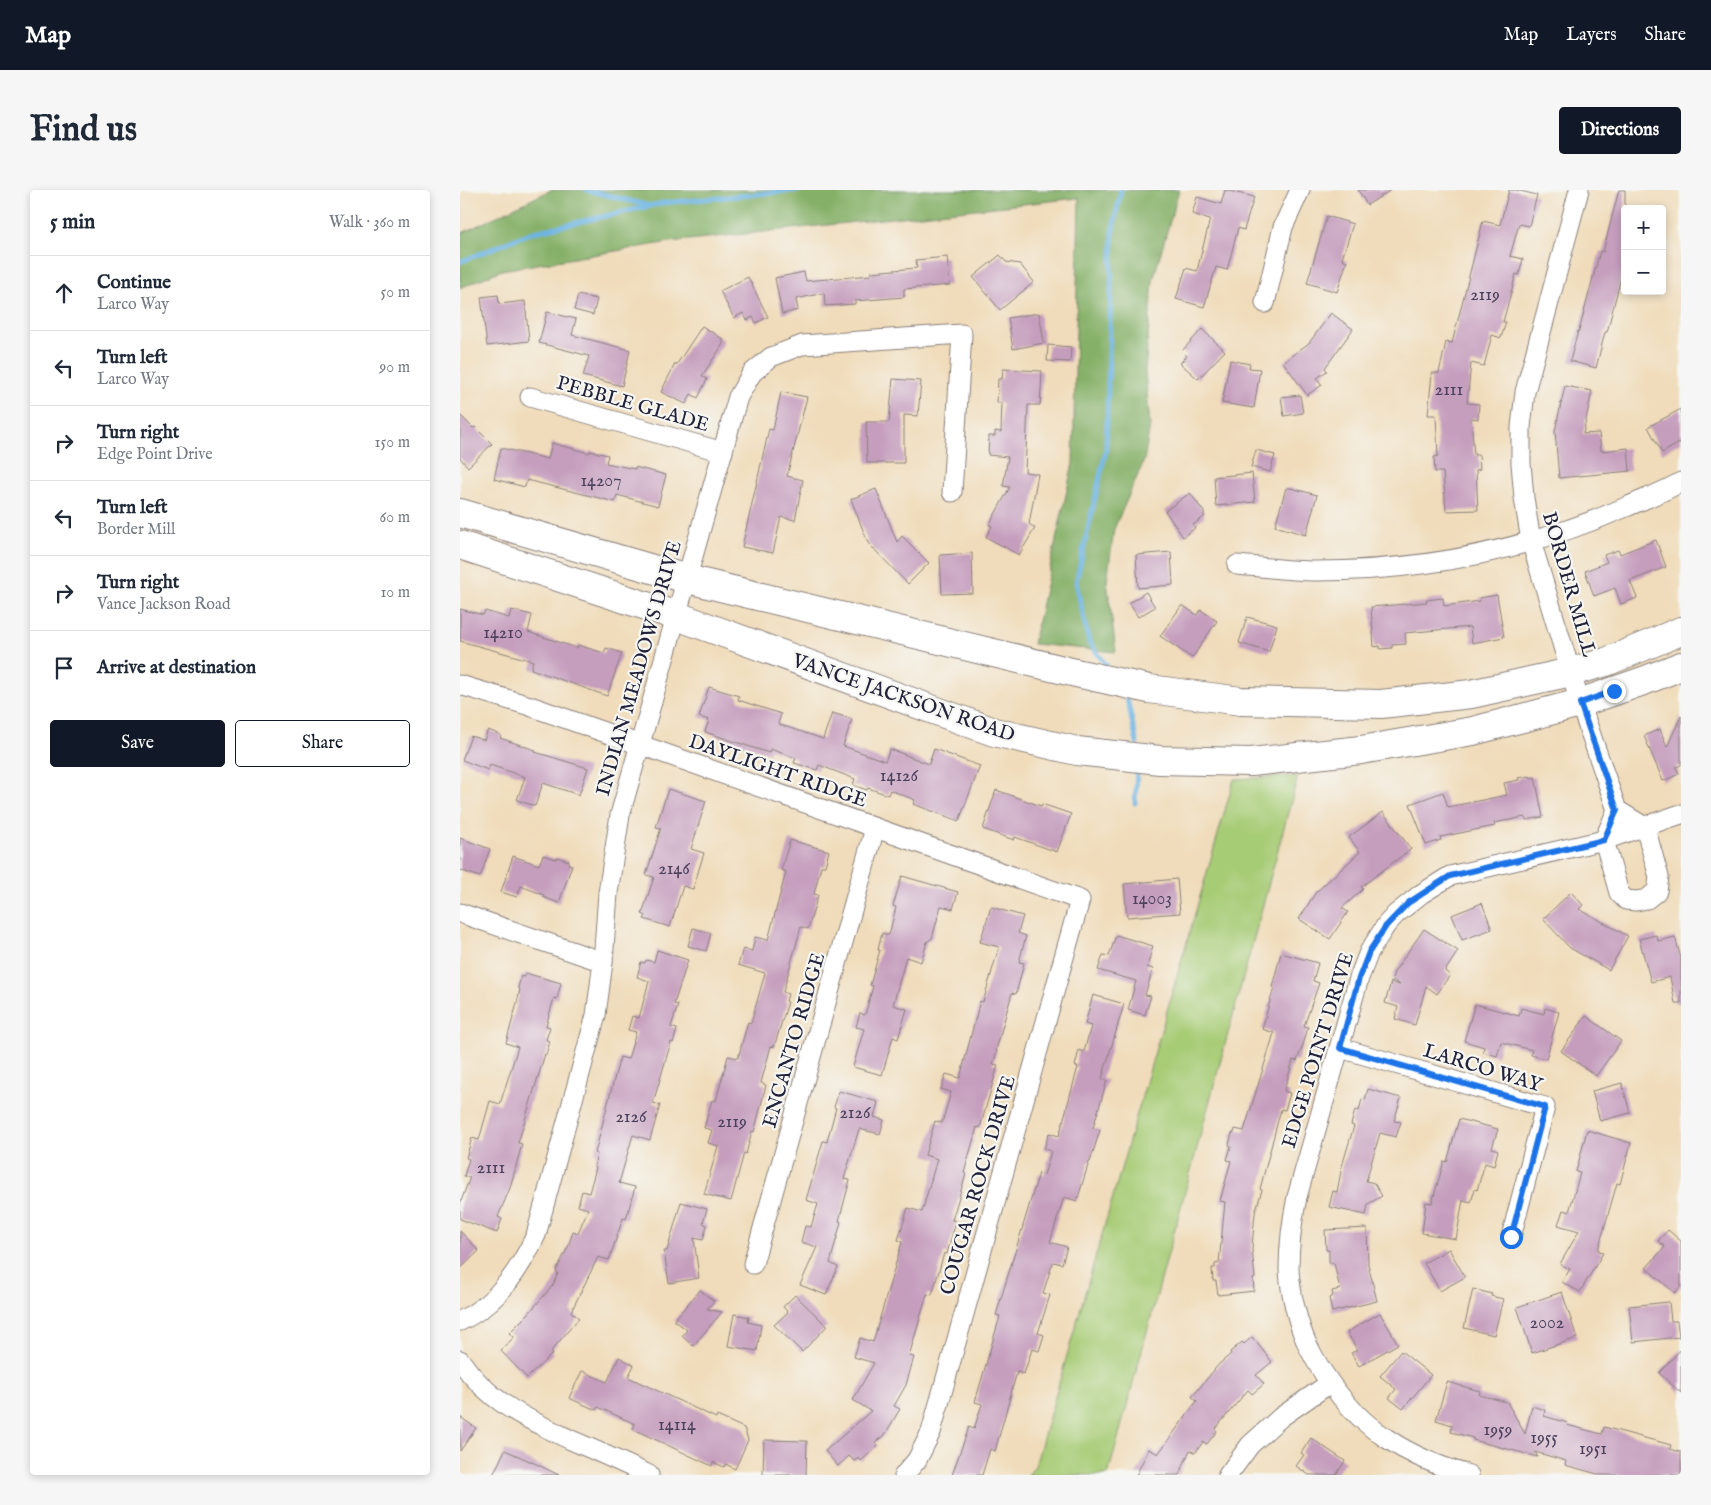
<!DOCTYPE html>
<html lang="en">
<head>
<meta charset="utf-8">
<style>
	body { margin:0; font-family:"IM FELL English",serif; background:#f6f6f7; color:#1f2937 }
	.controls { position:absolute; right:15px; top:15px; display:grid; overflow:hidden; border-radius:5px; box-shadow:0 2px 8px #0003 }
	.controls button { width:45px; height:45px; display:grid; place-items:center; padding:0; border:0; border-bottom:1px solid #e0e1e3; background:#fff; color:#1f2937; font:25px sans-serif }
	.stop { position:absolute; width:15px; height:15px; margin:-11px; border:4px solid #1a73e8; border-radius:50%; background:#fff }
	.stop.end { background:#1a73e8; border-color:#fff; box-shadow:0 1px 5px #0008 }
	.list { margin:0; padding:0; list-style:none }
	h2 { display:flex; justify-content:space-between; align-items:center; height:65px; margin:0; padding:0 20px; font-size:21px }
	h2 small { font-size:16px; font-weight:400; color:#747a83 }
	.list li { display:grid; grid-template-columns:32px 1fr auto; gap:15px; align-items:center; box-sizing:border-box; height:75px; padding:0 20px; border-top:1px solid #e0e1e3 }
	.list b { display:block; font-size:19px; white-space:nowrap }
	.list p { margin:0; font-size:16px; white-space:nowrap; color:#747a83 }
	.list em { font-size:16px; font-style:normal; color:#747a83 }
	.actions { display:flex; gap:10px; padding:15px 20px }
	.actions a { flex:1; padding:11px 0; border:1px solid #111827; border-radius:5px; text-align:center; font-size:18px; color:#111827 }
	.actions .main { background:#111827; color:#fff }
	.icon { flex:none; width:28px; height:28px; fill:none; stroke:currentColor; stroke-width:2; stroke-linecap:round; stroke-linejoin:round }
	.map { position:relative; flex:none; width:1221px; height:1285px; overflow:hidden; border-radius:5px }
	header { display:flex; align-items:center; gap:30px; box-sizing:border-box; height:70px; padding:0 25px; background:#111827; color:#fff }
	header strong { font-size:24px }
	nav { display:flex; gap:28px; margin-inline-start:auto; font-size:18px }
	.intro { display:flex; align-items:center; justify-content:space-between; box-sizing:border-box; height:120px; padding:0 30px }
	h1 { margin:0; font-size:35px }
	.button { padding:12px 22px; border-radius:5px; background:#111827; color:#fff; font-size:18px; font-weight:700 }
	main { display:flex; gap:30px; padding:0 30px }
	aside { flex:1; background:#fff; border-radius:5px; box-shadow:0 2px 8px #0003 }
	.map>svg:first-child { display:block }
	.green { fill:#a7cc76; stroke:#647758 }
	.forest { fill:#85b067; stroke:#546951 }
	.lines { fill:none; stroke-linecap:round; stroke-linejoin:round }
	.stream { stroke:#69b2e1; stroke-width:5 }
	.building { fill:#c59dbd }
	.minor-casing { stroke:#897f7a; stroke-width:21 }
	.secondary-casing { stroke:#897f7a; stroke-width:30 }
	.minor { stroke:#fff; stroke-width:19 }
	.secondary { stroke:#fff; stroke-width:28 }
	.route { stroke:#1a73e8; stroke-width:6 }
	.labels { text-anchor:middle; stroke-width:4.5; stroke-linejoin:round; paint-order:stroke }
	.number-label { font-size:18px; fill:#4b415c }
	.street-label { font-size:20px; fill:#22223b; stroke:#f6f6f2 }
</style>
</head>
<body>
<header>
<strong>Map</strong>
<nav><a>Map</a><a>Layers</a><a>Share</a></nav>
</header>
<div class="intro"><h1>Find us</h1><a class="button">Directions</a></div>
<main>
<aside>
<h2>5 min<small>Walk · 360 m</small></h2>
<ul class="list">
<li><svg class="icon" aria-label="ahead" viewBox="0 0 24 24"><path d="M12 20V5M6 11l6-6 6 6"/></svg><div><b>Continue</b><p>Larco Way</p></div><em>50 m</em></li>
<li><svg class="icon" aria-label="left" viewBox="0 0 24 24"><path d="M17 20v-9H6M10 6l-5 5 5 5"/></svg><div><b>Turn left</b><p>Larco Way</p></div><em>90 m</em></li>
<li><svg class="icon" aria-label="right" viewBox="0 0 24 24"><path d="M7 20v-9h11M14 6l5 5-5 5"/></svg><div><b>Turn right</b><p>Edge Point Drive</p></div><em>150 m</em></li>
<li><svg class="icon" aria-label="left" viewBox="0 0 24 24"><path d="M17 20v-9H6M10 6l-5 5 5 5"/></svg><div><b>Turn left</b><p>Border Mill</p></div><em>60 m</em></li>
<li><svg class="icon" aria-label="right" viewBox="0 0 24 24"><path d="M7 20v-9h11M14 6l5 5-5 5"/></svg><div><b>Turn right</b><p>Vance Jackson Road</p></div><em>10 m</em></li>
<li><svg class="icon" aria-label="arrive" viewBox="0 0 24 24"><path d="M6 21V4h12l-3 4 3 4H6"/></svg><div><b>Arrive at destination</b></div></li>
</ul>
<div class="actions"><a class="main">Save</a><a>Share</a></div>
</aside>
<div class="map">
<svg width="1221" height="1285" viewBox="0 0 1221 1285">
	<rect width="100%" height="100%" fill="#f6f6f2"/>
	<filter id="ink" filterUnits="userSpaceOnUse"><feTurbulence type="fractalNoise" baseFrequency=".02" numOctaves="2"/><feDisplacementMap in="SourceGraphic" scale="10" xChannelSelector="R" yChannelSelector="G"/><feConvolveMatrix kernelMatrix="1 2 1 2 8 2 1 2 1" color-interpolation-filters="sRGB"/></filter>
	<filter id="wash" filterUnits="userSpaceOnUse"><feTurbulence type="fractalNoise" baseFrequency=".0096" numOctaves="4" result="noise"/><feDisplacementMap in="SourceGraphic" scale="20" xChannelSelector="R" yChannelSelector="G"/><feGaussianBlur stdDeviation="1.12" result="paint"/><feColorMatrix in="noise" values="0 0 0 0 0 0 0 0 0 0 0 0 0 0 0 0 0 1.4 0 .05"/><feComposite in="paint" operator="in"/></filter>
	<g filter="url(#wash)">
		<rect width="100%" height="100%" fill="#f0dcba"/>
		<polygon class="green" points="838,586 648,1285 568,1285 575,1276 774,589"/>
		<polygon class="forest" points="91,0 719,0 693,90 685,181 690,235 684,271 654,339 647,391 656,462 573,454 613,273 619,8 210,52 42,80 0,98 0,44"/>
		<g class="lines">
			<g class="stream">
				<polyline points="127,0 190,16"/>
				<polyline points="0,72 70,43 203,13 341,0"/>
				<polyline points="646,475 629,452 616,392 646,260 653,39 661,0"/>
				<polyline points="667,509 677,553"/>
				<polyline points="675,613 677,581"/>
			</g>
		</g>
		<g id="blocks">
			<g class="building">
				<polygon points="765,0 794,7 784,40 778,38 767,80 756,77 744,117 716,109 726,78 737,81 750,29 732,24 737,7 761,14"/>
				<polygon points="898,0 931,0 907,15"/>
				<polygon points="1049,0 1056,0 1077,5 1069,36 1059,34 1050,66 1063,69 1059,85 1056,84 1043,132 1046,132 1041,148 1032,145 1024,176 1011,173 1007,213 1019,214 1018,229 1011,228 1014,265 1019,265 1020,279 1016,280 1018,320 986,321 983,282 975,282 974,267 978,266 976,225 968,225 972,183 979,183 986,152 992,153 1023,31 1040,35"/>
				<polygon points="1159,0 1165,0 1165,72 1147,142 1145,142 1136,178 1110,171 1118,141 1119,141 1140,61 1143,62"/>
				<polygon points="867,26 893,34 882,69 887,71 877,102 847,93"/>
				<polygon points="540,65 546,72 560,74 574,92 540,120 513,87"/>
				<polygon points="487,67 490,95 444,99 444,107 395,111 395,114 365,116 364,103 336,109 338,120 322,124 315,88 344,82 346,91 411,85 411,82 457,78 456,70"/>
				<polygon points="288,87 308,127 296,133 293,127 287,130 283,123 274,128 260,101"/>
				<polygon points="38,105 39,114 65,111 69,151 27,156 21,107"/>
				<polygon points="118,105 137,109 133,125 114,120"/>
				<polygon points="87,122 116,129 112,145 170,160 162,196 123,186 129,166 79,153"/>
				<polygon points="579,123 584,153 553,159 548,128"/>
				<polygon points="871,123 893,139 865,178 867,181 857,188 862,195 847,205 823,172 849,153"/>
				<polygon points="242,136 263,149 263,154 242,186 247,189 238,208 231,204 226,214 201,202 215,174 217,174"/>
				<polygon points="742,139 765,161 738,189 720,173 727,166 722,161"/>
				<polygon points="588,155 611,157 610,172 587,171"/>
				<polygon points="770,170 790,174 789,178 800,179 794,218 762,213"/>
				<polygon points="543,179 582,181 580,215 568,215 565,282 578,284 569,334 575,338 559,365 526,347 532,336 529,335 550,297 543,296 548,267 528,265 529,246 535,246 535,241 541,242 542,213 537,213 538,189 542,189"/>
				<polygon points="433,189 461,191 458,226 444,225 444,273 407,273 406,232 429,232"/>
				<polygon points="1105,196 1132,201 1123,244 1139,243 1141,261 1168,258 1170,281 1099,288 1095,241"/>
				<polygon points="321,202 347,207 327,286 343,290 335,330 321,327 313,363 282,357 309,239 313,240"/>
				<polygon points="840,205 843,223 824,226 821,207"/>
				<polygon points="1221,219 1221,252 1202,263 1188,237"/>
				<polygon points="0,225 13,238 15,237 32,254 8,277 0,268"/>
				<polygon points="92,253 129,263 130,261 148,265 146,273 175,279 175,277 206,285 198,316 157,305 155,312 67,290 65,297 34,289 41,258 88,269"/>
				<polygon points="796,260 815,265 810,282 791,277"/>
				<polygon points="792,283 795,312 756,316 754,287"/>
				<polygon points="826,298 831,298 857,305 846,345 815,336"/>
				<polygon points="416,299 437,352 442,346 469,373 448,394 408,353 391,309"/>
				<polygon points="730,303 744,322 744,327 733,335 735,338 723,347 705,321"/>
				<polygon points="1196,350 1206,377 1170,391 1177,408 1161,414 1155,398 1134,406 1125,381 1147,372 1144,365 1158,360 1160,364"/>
				<polygon points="711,362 713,395 678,398 676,365"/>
				<polygon points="512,363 513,403 482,404 480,365"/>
				<polygon points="686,402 695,417 678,427 669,413"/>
				<polygon points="1037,405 1044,447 1012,453 1010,437 945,443 946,454 932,455 932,458 920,459 920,456 914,457 911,417 967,412 966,410 983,408 984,416 1020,411 1019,408"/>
				<polygon points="722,415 737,425 741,420 757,431 732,468 700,446"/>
				<polygon points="0,419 23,425 25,421 49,428 51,420 72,425 68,442 117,458 118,455 144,463 146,458 162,463 147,506 71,479 73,471 0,451"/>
				<polygon points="787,427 817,435 809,462 779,453"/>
				<polygon points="249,497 279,506 278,510 321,524 318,534 363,549 372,523 392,529 383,556 425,571 430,559 469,574 474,559 520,576 499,631 453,614 455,610 430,600 428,605 408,598 407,600 393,595 395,589 359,575 357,580 334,573 336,568 310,559 309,563 245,542 249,530 239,527"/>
				<polygon points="1221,526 1221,575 1216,577 1219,584 1203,591 1184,546 1200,539 1207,557"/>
				<polygon points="28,540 41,545 40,548 75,560 75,562 128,578 119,605 83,593 75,616 57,610 65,587 30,575 28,580 2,570 11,546 24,550"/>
				<polygon points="1070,586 1071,588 1075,587 1083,627 1066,630 1065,627 1034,633 1035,636 980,647 981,650 966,655 950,614 983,602 988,617 1047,605 1044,593 1059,590 1058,588"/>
				<polygon points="208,599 246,611 231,659 244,663 233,699 223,696 210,737 184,729 186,726 182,724 194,687 186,685 201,638 196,637"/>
				<polygon points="536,600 581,616 582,614 611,624 597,662 555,647 554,650 523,639"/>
				<polygon points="923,622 951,659 901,697 903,699 882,718 888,722 870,749 839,729 856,702 900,662 889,647"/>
				<polygon points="0,648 30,659 20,687 0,680"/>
				<polygon points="330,650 369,661 365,676 361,676 354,704 358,705 348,739 341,737 323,802 328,804 326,811 328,812 314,857 311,856 301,893 306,895 299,923 294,942 292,941 286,964 284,963 271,1011 244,1004 258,956 248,953 252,940 244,938 252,910 256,911 268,866 278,868 288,832 291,833 305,783 278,775 283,759 292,761 295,747 308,750 326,682 321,680"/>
				<polygon points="83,665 96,669 97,667 109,671 108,674 112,675 99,713 83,707 84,705 61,696 57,707 41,702 53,666 79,675"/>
				<polygon points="442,686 498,702 493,719 481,716 472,748 467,752 461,772 446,767 433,815 447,819 438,849 433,847 422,885 393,877 404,839 396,837 400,823 405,825 413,796 410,795 420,760 418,760 422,743 429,745 436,717 433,716"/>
				<polygon points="717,689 720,723 667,727 664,694"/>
				<polygon points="1111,702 1123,715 1119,719 1168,746 1149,780 1110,758 1083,729"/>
				<polygon points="1022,713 1032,739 1002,750 992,725"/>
				<polygon points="531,717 563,726 558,743 566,746 559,772 564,773 556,804 552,803 536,860 537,861 533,874 538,875 520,938 517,937 504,983 506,984 492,1030 496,1031 487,1064 484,1063 472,1105 467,1104 449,1166 454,1167 446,1195 434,1216 440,1219 424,1246 415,1253 418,1256 401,1271 399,1268 394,1271 389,1266 378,1276 365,1261 411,1221 393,1210 414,1173 394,1167 400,1148 413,1152 442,1052 438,1050 448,1018 462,1022 477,969 465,965 475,931 482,933 491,902 481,899 486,884 500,888 520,811 523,812 539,757 520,752"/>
				<polygon points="233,738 251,743 246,761 228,756"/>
				<polygon points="964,739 998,761 985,781 990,785 977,804 966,796 955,835 935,829 938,817 925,813 931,792 940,795 932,789 934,782"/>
				<polygon points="656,745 693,756 687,777 693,779 685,805 691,806 685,825 668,820 676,791 638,780 643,765 649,766"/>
				<polygon points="1196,745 1198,751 1215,747 1221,768 1221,813 1215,813 1210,787 1191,792 1179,749"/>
				<polygon points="197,760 228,770 214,814 218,815 211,837 217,839 213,853 211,852 193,913 200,915 190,950 173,945 159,993 175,997 166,1029 163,1028 149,1070 138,1067 111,1122 119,1128 91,1161 93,1163 67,1188 41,1161 54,1147 49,1143 69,1123 93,1095 98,1083 96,1081 108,1057 113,1041 118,1043 128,1019 118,1016 122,1001 129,1003 136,978 134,977 137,964 135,963 156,882 160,867 168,869 176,842 168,840 172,826 179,828 189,791 177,787 181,772 185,773 186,770 194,772"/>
				<polygon points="821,763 858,773 853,791 859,793 844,836 848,837 844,852 837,871 833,870 824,901 830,903 825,920 821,919 800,999 802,1000 795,1023 793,1045 792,1059 795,1088 793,1089 794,1101 758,1105 756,1091 753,1091 752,1078 755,1078 755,1074 759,1073 765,1012 760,1011 771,971 767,970 771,956 769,955 772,943 774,943 775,939 784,941 814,843 802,839 814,797 812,797"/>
				<polygon points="65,783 101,793 97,809 94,808 86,836 90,837 86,850 90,851 86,865 85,864 58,953 62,954 50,998 38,1027 42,1029 37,1043 0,1029 0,1014 10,987 4,986 9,969 6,968 12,948 19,950 30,911 40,914 58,857 46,853 57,813 60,799 58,798 61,786 64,787"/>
				<polygon points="633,805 664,814 642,889 647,890 633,938 640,940 630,972 629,972 617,1011 604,1007 590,1052 607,1057 602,1074 593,1072 583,1103 590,1105 578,1143 584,1145 579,1161 572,1159 564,1184 557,1182 535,1261 530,1259 522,1285 492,1285 509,1237 514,1239 522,1214 515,1212 540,1126 536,1125 579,983 584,985 591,961 584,959 589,943 599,946 618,877 615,876 619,860 624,862 631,836 625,834"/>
				<polygon points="1015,814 1059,826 1061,818 1084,824 1085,818 1099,822 1086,869 1071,865 1072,860 1041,852 1037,866 1023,862 1024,857 1004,851"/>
				<polygon points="1126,826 1161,851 1136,886 1101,861"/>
				<polygon points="1162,893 1170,923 1140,931 1132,901"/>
				<polygon points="908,899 941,908 934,931 941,932 936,947 920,943 906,991 914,993 922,1006 908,1014 906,1025 869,1017 873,1001 877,1002 882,976 894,936 891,935 895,920 899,921 902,909 905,910"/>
				<polygon points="379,901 418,912 414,927 424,930 420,944 399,939 384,989 390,990 379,1031 381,1032 370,1073 378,1077 366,1105 340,1095 357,1057 341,1052 345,1036 351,1037 358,1014 346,1010 363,951 367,952 369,944 376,918 374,917"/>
				<polygon points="999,929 1038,939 1032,958 1038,960 1034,976 1025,973 1017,1000 1015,999 1011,1012 1003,1010 996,1049 962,1043 966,1012 972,1013 984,971 987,972"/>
				<polygon points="1127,940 1171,953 1160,994 1157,993 1138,1060 1143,1063 1120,1102 1102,1092 1110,1079 1100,1074 1119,1041 1098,1035 1103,1020 1109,1022 1120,983 1116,982"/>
				<polygon points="221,1012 247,1019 243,1033 247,1035 243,1050 234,1048 239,1088 209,1093 204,1061 207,1061"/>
				<polygon points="907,1038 908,1074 917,1111 872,1122 869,1108 873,1106 872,1101 880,1099 874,1073 869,1073 869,1060 866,1060 865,1040"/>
				<polygon points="1208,1040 1221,1051 1221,1096 1215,1103 1186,1078 1205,1057 1198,1051"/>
				<polygon points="0,1041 19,1061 0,1079"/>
				<polygon points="989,1059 1005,1087 980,1101 964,1073"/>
				<polygon points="1013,1099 1032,1104 1031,1106 1043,1109 1034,1145 1004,1138"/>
				<polygon points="240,1100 254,1111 247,1119 262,1122 233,1156 222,1146 227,1140 214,1130"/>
				<polygon points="1102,1102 1117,1148 1072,1163 1057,1117"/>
				<polygon points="335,1105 367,1136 342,1162 314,1135 328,1122 323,1117"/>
				<polygon points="1209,1112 1211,1131 1217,1131 1219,1147 1173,1152 1169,1116"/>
				<polygon points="920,1123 938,1154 899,1176 891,1163 897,1160 887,1142"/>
				<polygon points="274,1124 289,1127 288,1132 301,1135 297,1161 268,1156"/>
				<polygon points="792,1147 812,1172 796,1185 804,1194 792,1204 788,1200 755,1239 757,1241 747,1254 743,1252 735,1263 730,1260 719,1285 676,1285 689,1259 698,1264 737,1211 732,1207 759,1174 771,1164 770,1162 782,1152 784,1154"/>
				<polygon points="1221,1159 1221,1203 1199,1183"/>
				<polygon points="941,1161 971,1185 943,1219 929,1208 936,1199 920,1186"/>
				<polygon points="159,1167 174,1175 168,1187 256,1228 257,1226 284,1238 288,1250 275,1279 266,1274 264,1277 253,1272 252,1276 173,1239 175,1234 138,1217 136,1220 109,1208 122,1181 147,1192"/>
				<polygon points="987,1192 1020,1201 1019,1205 1047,1212 1065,1244 1072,1216 1085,1220 1084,1226 1108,1233 1107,1235 1142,1244 1144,1237 1211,1255 1210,1259 1221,1262 1221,1285 1141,1285 1105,1275 1106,1271 1075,1262 1078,1267 1013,1250 1013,1248 991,1242 992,1235 976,1230"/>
				<polygon points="0,1227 16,1238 0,1261"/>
				<polygon points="851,1248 885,1271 876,1285 849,1285 836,1276 844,1265 841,1263"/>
				<polygon points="304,1250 347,1251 346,1285 303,1285"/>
				<polygon points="45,1260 74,1273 99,1285 33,1285"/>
			</g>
		</g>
	</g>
	<g filter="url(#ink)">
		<use href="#blocks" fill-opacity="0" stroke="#897f7a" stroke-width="1"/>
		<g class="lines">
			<defs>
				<g id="minor">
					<polyline points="1119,0 1065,202 1061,237 1061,273 1064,308 1071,351 1120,513 1157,620 1185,637 1199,687 1197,701 1187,709 1176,711 1166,710 1159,703 1144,650 1157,620"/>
					<polyline points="805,113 823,37 840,0"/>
					<polyline points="70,207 263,262"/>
					<path d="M777,375c26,2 53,6 79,6 106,0 212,-21 310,-64 18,-8 38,-15 55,-25"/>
					<polyline points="0,495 70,516 620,710 471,1242 457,1270 444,1285"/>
					<polyline points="0,723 143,772"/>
					<polyline points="880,858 1085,917 1051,1047"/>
					<polyline points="293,1074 415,638"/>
					<path d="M0,1131c37,-17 59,-50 76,-86l60,-220 7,-53 5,-69 12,-78 118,-418 14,-24 19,-16 31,-12 160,-11 -10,158"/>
					<path d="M0,1170c28,42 67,59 111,80 26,11 52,23 78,35"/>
					<polyline points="768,1285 790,1255 821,1227 870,1193"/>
					<path d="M1009,1285c-29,-8 -58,-20 -83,-37 -32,-20 -62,-59 -78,-92 -10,-21 -18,-54 -19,-77 0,-25 3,-48 8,-72l62,-219 10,-26 17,-27 10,-11 25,-20 29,-18 154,-36 77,-26"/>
				</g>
				<g id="secondary">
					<polyline points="0,323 227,389 616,483 689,499 781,511 921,514 1011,504 1111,482 1146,472 1221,441"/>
					<polyline points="0,355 217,426 534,542 617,561 700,570 791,572 901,560 1013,541 1120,513 1186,490 1221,476"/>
				</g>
			</defs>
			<use href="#minor" class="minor-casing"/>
			<use href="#secondary" class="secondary-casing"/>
			<use href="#minor" class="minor"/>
			<use href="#secondary" class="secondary"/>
		</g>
	</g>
	<g class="lines" filter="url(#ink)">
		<polyline class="route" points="1051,1047 1085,917 880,858 899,788 909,762 926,736 948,713 990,686 1144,650 1157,620 1120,513 1154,501"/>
	</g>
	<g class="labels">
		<g class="number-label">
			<text x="1025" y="110">2119</text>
			<text x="989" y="205">2111</text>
			<text x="141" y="296">14207</text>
			<text x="43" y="448">14210</text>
			<text x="439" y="591">14126</text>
			<text x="214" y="684">2146</text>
			<text x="692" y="714">14003</text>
			<text x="395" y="928">2126</text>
			<text x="171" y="932">2126</text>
			<text x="272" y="937">2119</text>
			<text x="31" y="983">2111</text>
			<text x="1087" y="1138">2002</text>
			<text x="217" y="1240">14114</text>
			<text x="1038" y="1245">1959</text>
			<text x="1084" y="1253">1955</text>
			<text x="1133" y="1264">1951</text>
		</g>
		<g class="street-label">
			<text transform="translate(173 213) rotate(16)" y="7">PEBBLE GLADE</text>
			<text transform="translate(1110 394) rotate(74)" y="7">BORDER MILL</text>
			<text transform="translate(178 478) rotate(-74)" y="7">INDIAN MEADOWS DRIVE</text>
			<text transform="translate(444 507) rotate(19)" y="7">VANCE JACKSON ROAD</text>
			<text transform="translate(318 580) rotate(19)" y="7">DAYLIGHT RIDGE</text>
			<text transform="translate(333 850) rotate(-74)" y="7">ENCANTO RIDGE</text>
			<text transform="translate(857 860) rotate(-73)" y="7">EDGE POINT DRIVE</text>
			<text transform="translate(1023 877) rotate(17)" y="7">LARCO WAY</text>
			<text transform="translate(517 995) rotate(-74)" y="7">COUGAR ROCK DRIVE</text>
		</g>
	</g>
</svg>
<div class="controls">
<button>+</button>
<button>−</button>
</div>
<div class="stop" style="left:1051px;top:1047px"></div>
<div class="stop end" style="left:1154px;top:501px"></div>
</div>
</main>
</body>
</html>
